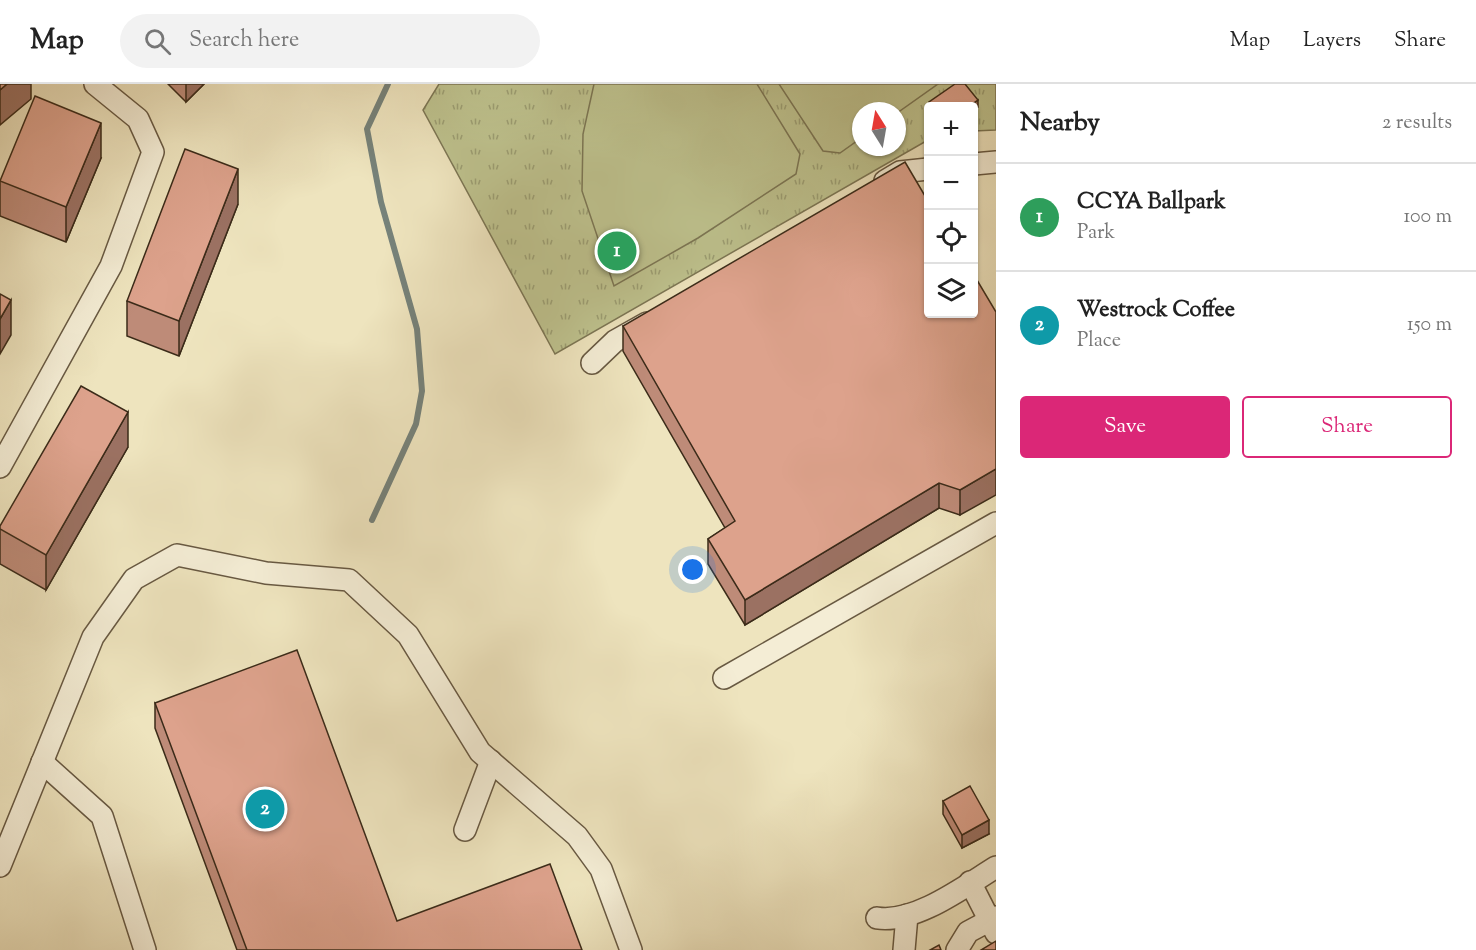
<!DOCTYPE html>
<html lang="en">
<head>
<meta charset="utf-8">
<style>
	body { margin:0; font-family:"Sorts Mill Goudy",serif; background:#f2f2f2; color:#222 }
	.controls { position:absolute; right:18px; top:18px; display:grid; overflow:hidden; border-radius:6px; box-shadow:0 2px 4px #0004 }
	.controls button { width:54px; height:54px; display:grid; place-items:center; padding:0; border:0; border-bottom:2px solid #e0e0e0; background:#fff; color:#222; font:30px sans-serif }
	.compass { position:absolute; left:852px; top:18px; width:54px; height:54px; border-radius:50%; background:#fff; box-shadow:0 2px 4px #0004; rotate:349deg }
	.you { position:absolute; left:693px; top:486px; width:21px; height:21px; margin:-15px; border:4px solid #fff; border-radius:50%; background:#1a73e8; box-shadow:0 0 0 9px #1a73e833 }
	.badge { display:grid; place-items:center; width:39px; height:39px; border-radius:50%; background:#db2777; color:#fff; font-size:20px; font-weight:700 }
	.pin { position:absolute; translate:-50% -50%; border:3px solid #fff; box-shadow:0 2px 6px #0006 }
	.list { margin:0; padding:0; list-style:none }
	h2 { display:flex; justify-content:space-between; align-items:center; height:78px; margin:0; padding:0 24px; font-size:26px }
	h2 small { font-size:20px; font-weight:400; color:#767676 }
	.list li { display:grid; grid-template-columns:39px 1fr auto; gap:18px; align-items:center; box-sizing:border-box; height:108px; padding:0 24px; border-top:2px solid #e0e0e0 }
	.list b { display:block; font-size:22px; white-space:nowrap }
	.list p { margin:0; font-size:20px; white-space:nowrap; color:#767676 }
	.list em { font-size:20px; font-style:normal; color:#767676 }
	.actions { display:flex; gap:12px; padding:18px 24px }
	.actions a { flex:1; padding:14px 0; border:2px solid #db2777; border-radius:6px; text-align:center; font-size:21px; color:#db2777 }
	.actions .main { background:#db2777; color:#fff }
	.icon { flex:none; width:33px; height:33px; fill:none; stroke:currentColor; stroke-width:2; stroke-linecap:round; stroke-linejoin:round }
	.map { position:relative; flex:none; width:996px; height:866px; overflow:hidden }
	header { display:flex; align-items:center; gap:36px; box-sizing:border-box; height:84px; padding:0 30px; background:#fff; border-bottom:2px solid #e0e0e0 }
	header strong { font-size:28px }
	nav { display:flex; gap:33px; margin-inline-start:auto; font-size:21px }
	.search { width:420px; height:54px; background:#f2f2f2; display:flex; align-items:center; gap:15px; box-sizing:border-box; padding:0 21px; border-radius:33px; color:#767676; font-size:22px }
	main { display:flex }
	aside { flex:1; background:#fff }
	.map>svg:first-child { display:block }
	.grass { fill:url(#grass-tufts); stroke:#7c7654; stroke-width:1.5; fill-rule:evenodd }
	.pitch { fill:#bec28e; stroke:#7c7654; stroke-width:1.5 }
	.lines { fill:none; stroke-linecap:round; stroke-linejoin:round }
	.stream { stroke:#76827a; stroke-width:6 }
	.minor-casing { stroke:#685942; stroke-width:24 }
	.minor { stroke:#f4edd5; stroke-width:21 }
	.wall { fill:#be8b78; stroke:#3b2b19; stroke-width:1.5 }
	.shaded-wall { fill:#9b7162; stroke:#3b2b19; stroke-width:1.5 }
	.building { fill:#dda28c; stroke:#3b2b19; stroke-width:1.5 }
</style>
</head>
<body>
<header>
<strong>Map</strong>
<div class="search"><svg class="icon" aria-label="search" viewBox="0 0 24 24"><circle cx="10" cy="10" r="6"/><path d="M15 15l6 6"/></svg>Search here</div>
<nav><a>Map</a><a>Layers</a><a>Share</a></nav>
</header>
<main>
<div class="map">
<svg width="996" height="866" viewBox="0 0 996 866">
	<defs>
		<pattern id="grass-tufts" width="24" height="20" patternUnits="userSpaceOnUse" patternTransform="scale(1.5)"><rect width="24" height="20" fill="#bec28e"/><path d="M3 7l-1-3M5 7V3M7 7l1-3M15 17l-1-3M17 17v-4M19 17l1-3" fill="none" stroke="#9c9e73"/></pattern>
	</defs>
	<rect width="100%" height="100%" fill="#eee4be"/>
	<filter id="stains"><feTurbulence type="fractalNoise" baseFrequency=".00333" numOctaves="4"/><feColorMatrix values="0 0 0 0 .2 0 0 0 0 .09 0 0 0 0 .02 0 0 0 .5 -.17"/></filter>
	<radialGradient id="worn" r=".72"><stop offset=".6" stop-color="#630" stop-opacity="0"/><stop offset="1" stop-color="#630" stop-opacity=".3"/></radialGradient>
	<path class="grass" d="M439,0h557v46l-22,1v-25h-46v34l-373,214 -132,-244zM861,27h36v36h-36z"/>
	<g class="pitch">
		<polygon points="594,0 757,0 800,70 796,90 698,154 614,202 582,107 583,50"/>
		<polygon points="779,0 938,0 897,29 861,27 861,54 840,69 823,67"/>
	</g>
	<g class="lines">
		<polyline class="stream" points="372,436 416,340 422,307 417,245 381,118 367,45 388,0"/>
		<defs>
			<g id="minor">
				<polyline points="974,80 996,78"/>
				<polyline points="885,97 900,88 928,85"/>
				<polyline points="592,279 615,257 647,239"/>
				<polyline points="0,383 111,182 153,68 138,35 95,0"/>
				<polyline points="724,594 996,439"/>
				<polyline points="42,678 102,732 145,866"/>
				<polyline points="465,746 491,677"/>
				<polyline points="0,782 93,553 134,495 177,471 266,489 349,496 408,551 480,668 577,752 601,785 631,866"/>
				<polyline points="970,798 996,849"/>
				<path d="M877,834c38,6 88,-32 119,-51"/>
				<polyline points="904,866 907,831"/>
				<polyline points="957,866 968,848 996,833"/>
			</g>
		</defs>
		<use href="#minor" class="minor-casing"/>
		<use href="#minor" class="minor"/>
	</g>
	<g class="wall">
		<polygon points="168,0 204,0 186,18"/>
		<polygon points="101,74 66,158 0,132 0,97"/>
		<polygon points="238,120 179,272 127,252 127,217"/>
		<polygon points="974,230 960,431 939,424 745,541 708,480 708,455 725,444 623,267 623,242"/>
		<polygon points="128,363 46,506 0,480 0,442"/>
		<polygon points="155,619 397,837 582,866 237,866 155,644"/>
		<polygon points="943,717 989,750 962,764 943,730"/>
	</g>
	<g class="shaded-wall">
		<polygon points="7,0 31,0 31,15 0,41 0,6"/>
		<polygon points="186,0 204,0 186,18"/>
		<polygon points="978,16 978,23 974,26 974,22 969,22"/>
		<polygon points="101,39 101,74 66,158 66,123"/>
		<polygon points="238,85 238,120 179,272 179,237"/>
		<polygon points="11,216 11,251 0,270 0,235"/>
		<polygon points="128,328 128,363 46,506 46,471"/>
		<polygon points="996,385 996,411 960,431 960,406"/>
		<polygon points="939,399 939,424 745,541 745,516"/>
		<polygon points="989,736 989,750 962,764 962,751"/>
	</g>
	<g class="building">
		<polygon points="0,0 7,0 0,6"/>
		<polygon points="955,0 965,0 978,16 969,22 932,22 929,18"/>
		<polygon points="35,12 101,39 66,123 0,97"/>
		<polygon points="185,65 238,85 179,237 127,217"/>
		<polygon points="905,78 928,117 928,230 974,230 974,191 996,228 996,385 960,406 939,399 745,516 708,455 735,437 623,242"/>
		<polygon points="0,210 11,216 0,235"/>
		<polygon points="81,302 128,328 46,471 0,445 0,442"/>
		<polygon points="297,566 397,837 550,780 582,866 247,866 155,619"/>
		<polygon points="970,702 989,736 962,751 943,717"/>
		<polygon points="996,857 996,866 981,866"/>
		<polygon points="939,861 941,866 930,866"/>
	</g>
	<rect width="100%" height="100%" filter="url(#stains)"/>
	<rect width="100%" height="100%" fill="url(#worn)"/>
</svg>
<div class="controls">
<button>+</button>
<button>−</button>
<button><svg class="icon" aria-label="locate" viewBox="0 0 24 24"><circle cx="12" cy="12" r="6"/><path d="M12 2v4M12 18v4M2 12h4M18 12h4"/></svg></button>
<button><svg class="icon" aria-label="layers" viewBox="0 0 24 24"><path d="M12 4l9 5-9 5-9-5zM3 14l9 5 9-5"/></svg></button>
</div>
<svg class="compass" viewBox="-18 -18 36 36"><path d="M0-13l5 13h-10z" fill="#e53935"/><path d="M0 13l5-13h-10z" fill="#767676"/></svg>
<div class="you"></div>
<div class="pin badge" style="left:617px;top:167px;background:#2e9e5b">1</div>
<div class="pin badge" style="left:265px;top:725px;background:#0f9aa8">2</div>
</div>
<aside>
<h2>Nearby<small>2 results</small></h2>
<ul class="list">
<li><span class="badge" style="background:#2e9e5b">1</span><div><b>CCYA Ballpark</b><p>Park</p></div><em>100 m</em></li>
<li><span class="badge" style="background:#0f9aa8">2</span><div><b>Westrock Coffee</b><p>Place</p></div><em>150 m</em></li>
</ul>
<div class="actions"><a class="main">Save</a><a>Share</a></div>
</aside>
</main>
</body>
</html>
